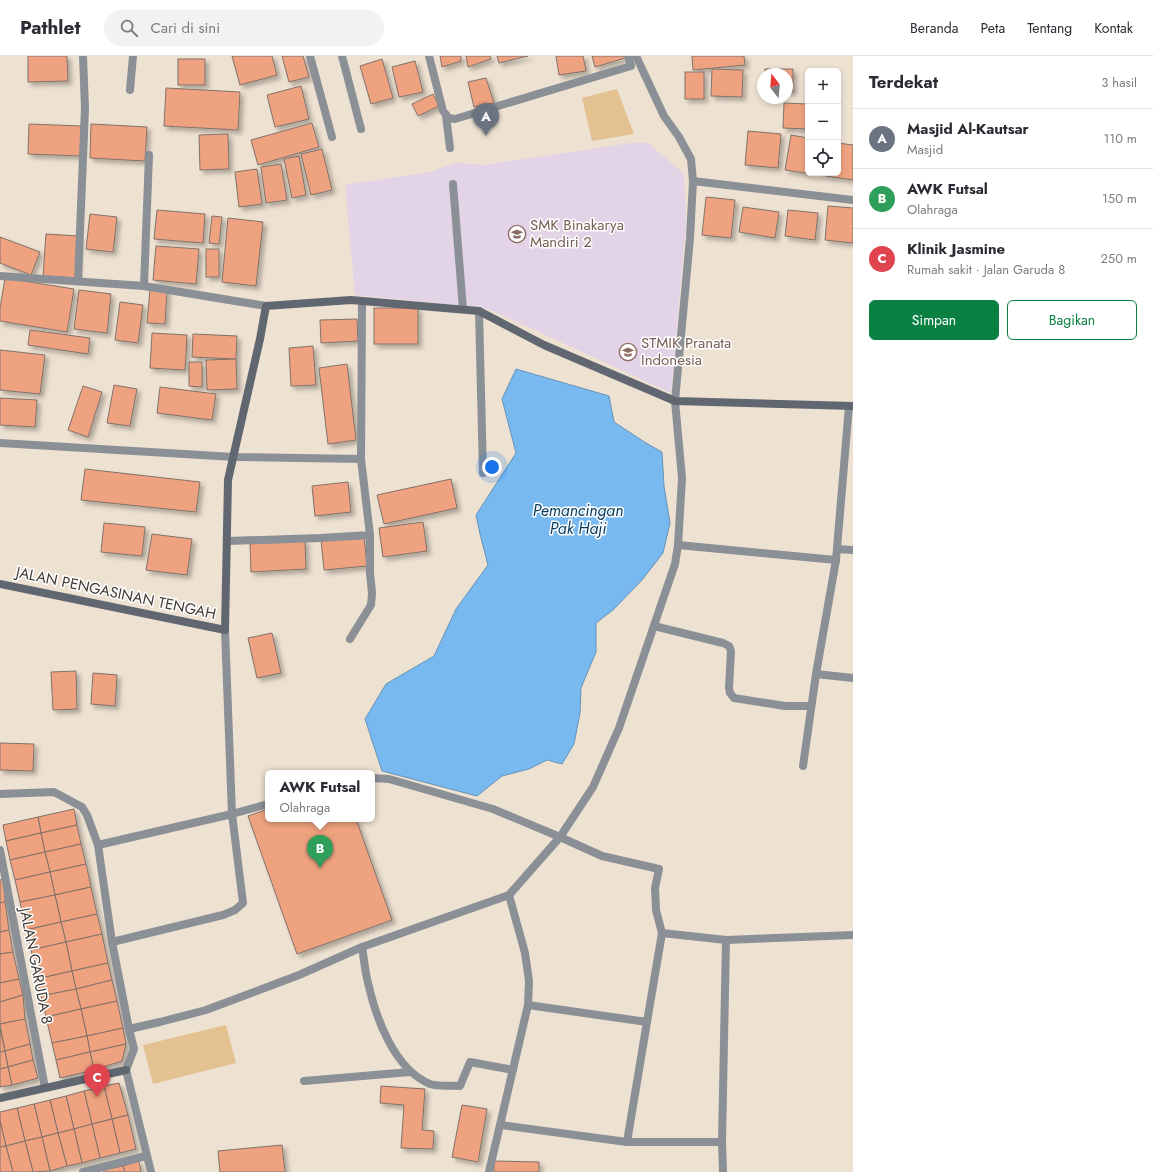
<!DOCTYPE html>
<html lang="id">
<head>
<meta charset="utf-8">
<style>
	body { margin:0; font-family:Jost,sans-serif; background:#f2f2f3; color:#2b2b33 }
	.controls { position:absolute; right:12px; top:12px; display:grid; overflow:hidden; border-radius:6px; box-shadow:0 2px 6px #0003 }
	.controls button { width:36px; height:36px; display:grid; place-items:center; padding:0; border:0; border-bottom:1px solid #e1e1e2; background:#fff; color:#2b2b33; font:20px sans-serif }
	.compass { position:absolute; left:757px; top:12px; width:36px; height:36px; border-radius:50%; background:#fff; box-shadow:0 2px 6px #0003; rotate:344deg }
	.you { position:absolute; left:492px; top:411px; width:14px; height:14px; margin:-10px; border:3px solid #fff; border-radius:50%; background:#1a73e8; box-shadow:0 0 0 6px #1a73e833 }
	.badge { display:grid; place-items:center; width:26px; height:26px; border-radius:50%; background:#0b8043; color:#fff; font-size:13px; font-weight:700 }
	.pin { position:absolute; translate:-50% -33px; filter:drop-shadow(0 1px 2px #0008) }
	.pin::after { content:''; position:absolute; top:21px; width:14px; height:12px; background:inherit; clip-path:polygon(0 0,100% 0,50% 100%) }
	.popup { position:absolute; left:265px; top:714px; width:110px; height:52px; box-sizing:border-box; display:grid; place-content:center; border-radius:6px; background:#fff; filter:drop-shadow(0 1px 3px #0005); font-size:13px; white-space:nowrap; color:#7c7c81 }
	.popup b { font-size:15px; color:#2b2b33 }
	.popup::after { content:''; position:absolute; left:50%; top:100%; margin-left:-8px; border:8px solid transparent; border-top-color:#fff }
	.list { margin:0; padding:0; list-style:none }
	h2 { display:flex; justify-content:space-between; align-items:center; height:52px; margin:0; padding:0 16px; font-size:17px }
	h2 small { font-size:13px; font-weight:400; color:#7c7c81 }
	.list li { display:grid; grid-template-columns:26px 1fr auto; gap:12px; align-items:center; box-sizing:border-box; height:60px; padding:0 16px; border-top:1px solid #e1e1e2 }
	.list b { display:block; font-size:15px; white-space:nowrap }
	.list p { margin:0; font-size:13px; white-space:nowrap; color:#7c7c81 }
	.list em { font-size:13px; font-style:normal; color:#7c7c81 }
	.actions { display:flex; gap:8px; padding:12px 16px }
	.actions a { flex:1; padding:9px 0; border:1px solid #0b8043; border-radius:6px; text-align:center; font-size:14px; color:#0b8043 }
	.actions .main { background:#0b8043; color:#fff }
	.icon { flex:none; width:22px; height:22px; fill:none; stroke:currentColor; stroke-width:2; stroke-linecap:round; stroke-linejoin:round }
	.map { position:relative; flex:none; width:853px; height:1116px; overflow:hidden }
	header { display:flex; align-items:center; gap:24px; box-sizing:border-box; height:56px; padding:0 20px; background:#fff; border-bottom:1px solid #e1e1e2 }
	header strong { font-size:19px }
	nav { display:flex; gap:22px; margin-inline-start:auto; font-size:14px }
	.search { width:280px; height:36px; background:#f2f2f3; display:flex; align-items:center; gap:10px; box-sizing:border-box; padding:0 14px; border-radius:22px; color:#7c7c81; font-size:15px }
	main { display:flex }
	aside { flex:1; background:#fff }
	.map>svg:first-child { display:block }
	.education { fill:#e2d3e6 }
	.green { fill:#e4c191 }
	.water { fill:#78b9ef; stroke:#6793b7 }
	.building { fill:#eea27f; stroke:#83716a; filter:url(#shadow) }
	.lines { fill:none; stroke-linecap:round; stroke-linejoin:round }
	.lane { stroke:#8b8f96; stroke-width:8 }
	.street { stroke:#8b8f96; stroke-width:8 }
	.secondary { stroke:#616771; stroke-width:8 }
	.labels { text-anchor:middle; stroke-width:3; stroke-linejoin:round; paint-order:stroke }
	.education-label { font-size:15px; fill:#785e54; stroke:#fff; text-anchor:start }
	.street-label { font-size:15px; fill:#3f3b34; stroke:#fff }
	.water-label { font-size:16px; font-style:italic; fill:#073b5e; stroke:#fff }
</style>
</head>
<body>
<header>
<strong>Pathlet</strong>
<div class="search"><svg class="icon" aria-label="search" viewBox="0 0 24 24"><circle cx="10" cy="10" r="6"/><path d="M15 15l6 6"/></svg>Cari di sini</div>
<nav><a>Beranda</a><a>Peta</a><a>Tentang</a><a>Kontak</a></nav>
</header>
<main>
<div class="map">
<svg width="853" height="1116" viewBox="0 0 853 1116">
	<defs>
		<filter id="shadow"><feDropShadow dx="3.5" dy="3.5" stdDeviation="2" flood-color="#0004"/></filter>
	</defs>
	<rect width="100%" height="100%" fill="#ede1d1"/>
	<polygon class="education" points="631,87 648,87 684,118 686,169 671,337 491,254 477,251 355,239 345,129 429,116 457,107 484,109"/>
	<g class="green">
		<polygon points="617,33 634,78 592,85 582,42"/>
		<polygon points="226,969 236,1007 153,1028 143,989"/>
	</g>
	<polygon class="water" points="516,313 609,340 614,366 646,387 662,396 664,430 670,467 663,497 642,524 613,554 596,567 596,596 581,632 580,657 574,688 562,708 547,704 529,713 502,720 477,740 382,715 365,663 386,628 434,600 456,553 488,509 480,478 476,459 516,397 502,343"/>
	<g class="building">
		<polygon points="28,0 67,0 68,25 28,26"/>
		<polygon points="232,0 272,0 277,19 240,29"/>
		<polygon points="282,0 303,0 309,21 289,26"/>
		<polygon points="440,0 461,0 461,5 442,11"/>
		<polygon points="466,0 490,0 491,3 468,11"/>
		<polygon points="497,0 528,0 499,7"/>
		<polygon points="556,0 583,0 586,15 559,19"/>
		<polygon points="592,0 624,0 625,2 595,11"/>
		<polygon points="692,0 744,0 745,9 693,14"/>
		<rect x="178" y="3" width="27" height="26"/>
		<polygon points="382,3 393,42 371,48 360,10"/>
		<polygon points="415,5 423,36 399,41 392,11"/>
		<polygon points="712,13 743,14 742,41 711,40"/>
		<polygon points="765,13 793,13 793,36 787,35 787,18 765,18"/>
		<rect x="685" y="16" width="19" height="27"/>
		<polygon points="486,22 494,47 474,51 468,26"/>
		<polygon points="301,30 309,63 275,71 267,39"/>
		<polygon points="166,32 240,36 238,74 164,70"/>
		<polygon points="433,38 439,50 418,60 412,48"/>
		<polygon points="784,47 808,48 808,73 783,72"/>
		<polygon points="312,67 319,91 258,109 251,84"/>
		<polygon points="29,68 81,70 80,100 28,98"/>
		<polygon points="91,68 147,71 145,105 90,102"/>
		<polygon points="748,75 781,78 778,112 745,109"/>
		<polygon points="228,78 229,113 200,114 199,79"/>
		<polygon points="791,79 808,82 808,117 838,117 838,87 853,89 853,124 785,114"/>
		<polygon points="322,93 332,134 311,139 301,98"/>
		<polygon points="299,100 306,139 292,142 284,103"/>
		<polygon points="281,108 287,144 266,147 261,111"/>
		<polygon points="257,113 262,148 239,151 235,116"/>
		<polygon points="706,141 735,144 731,182 702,179"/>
		<polygon points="828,150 853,152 853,187 825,184"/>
		<polygon points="743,151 779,156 775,182 739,176"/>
		<polygon points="157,154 205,158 203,187 154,183"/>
		<polygon points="788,154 818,157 815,184 785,180"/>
		<polygon points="90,158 117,161 113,196 86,193"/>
		<polygon points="212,160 222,161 219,188 209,187"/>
		<polygon points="228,162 263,166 256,230 222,226"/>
		<polygon points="46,178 79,180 76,222 43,220"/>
		<polygon points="0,181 40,196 31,219 0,207"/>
		<polygon points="156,190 199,193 196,228 153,224"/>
		<rect x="206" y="193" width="13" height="28"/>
		<polygon points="5,222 74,233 67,276 0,265 0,252"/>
		<polygon points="150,233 167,234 165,268 147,267"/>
		<polygon points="79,234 111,238 107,277 74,273"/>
		<polygon points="120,246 143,249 138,287 115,284"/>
		<rect x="374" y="252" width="44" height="36"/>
		<polygon points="357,263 358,285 321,287 320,264"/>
		<polygon points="30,274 90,282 88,298 28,289"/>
		<polygon points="152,277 187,279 185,314 150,312"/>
		<polygon points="193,278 237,280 236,303 192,301"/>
		<polygon points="313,290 316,329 291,330 289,292"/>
		<polygon points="0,294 45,299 40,338 0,334"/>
		<polygon points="236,303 237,333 207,334 206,304"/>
		<polygon points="189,306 202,306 202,331 189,330"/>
		<polygon points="347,308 356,384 328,388 319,312"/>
		<polygon points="114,329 137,333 130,370 107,367"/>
		<polygon points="83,330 102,336 88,381 68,374"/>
		<polygon points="160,331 216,338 212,364 157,357"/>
		<polygon points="0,342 37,344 35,371 0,369"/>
		<polygon points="85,413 200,426 196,456 81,444"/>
		<polygon points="451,423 457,452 384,468 377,439"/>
		<polygon points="348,426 351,456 315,460 312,430"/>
		<polygon points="423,466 427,495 383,501 379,472"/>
		<polygon points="104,467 145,471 142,500 101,496"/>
		<polygon points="152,478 192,483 187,519 146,514"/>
		<polygon points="364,480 367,510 324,514 321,484"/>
		<polygon points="305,484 306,513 251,516 250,488"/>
		<polygon points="272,577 281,617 257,622 248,582"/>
		<polygon points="76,615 77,653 53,654 51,616"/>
		<polygon points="93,617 117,619 115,650 91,648"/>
		<polygon points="0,687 34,688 33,715 0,714"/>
		<polygon points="74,753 77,769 41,777 38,761"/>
		<polygon points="268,753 268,763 356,763 392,864 297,898 248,760"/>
		<polygon points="38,761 41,777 6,785 3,769"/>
		<polygon points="77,769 81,788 45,796 41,777"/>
		<polygon points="41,777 45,796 10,804 6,785"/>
		<polygon points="81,788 86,808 50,816 45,796"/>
		<polygon points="45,796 50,816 15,824 10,804"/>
		<polygon points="86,808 91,831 55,839 50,816"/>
		<polygon points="50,816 55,839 20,846 15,824"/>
		<polygon points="4,823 5,846 0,847 0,824"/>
		<polygon points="91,831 97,858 61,866 55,839"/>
		<polygon points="55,839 61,866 26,874 20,846"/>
		<polygon points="5,846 9,874 0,876 0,847"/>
		<polygon points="97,858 102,878 66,886 61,866"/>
		<polygon points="61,866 66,886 31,894 26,874"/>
		<polygon points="9,874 13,896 0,898 0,876"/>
		<polygon points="102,878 108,907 72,915 66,886"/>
		<polygon points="66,886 72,915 37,923 31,894"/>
		<polygon points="13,896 19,923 0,927 0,898"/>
		<polygon points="108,907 112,924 76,933 72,915"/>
		<polygon points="72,915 76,933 41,940 37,923"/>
		<polygon points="19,923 23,939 0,946 0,927"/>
		<polygon points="112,924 117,945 81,953 76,933"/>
		<polygon points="76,933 81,953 46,961 41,940"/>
		<polygon points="23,939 25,963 0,968 0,946"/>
		<polygon points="117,945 123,972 87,980 81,953"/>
		<polygon points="81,953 87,980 52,987 46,961"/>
		<polygon points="25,963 30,988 5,995 0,968"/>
		<polygon points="123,972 126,988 90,996 87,980"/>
		<polygon points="0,973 5,995 0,996"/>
		<polygon points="87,980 90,996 56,1004 52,987"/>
		<polygon points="30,988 33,1004 8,1011 5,995"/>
		<polygon points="126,988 122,1005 94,1014 90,996"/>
		<polygon points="5,995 8,1011 0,1013 0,996"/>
		<polygon points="90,996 94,1014 60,1022 56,1004"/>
		<polygon points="33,1004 38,1022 12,1029 8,1011"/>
		<polygon points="8,1011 12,1029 0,1031 0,1013"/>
		<polygon points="119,1027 128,1059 112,1063 104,1030"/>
		<polygon points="104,1030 112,1063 92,1068 84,1035"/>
		<polygon points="381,1030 425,1033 422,1074 434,1075 433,1093 401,1092 404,1049 380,1047"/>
		<polygon points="84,1035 92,1068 74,1073 66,1040"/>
		<polygon points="66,1040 74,1073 58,1077 50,1044"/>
		<polygon points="50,1044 58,1077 42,1081 34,1048"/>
		<polygon points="34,1048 42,1081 25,1085 17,1052"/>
		<polygon points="462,1049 487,1053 478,1106 452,1101"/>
		<polygon points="17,1052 25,1085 6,1090 0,1065 0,1056"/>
		<polygon points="128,1059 136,1093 120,1097 112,1063"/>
		<polygon points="112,1063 120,1097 100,1102 92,1068"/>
		<polygon points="0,1065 6,1090 0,1091"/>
		<polygon points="92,1068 100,1102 82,1107 74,1073"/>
		<polygon points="74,1073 82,1107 67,1110 58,1077"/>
		<polygon points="58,1077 67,1110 50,1115 42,1081"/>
		<polygon points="42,1081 50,1115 33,1116 25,1085"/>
		<polygon points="25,1085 33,1116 13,1116 6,1090"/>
		<polygon points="282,1089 285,1116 220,1116 218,1095"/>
		<polygon points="6,1090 13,1116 0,1116 0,1091"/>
		<polygon points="139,1105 141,1116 125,1116 123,1110"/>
		<polygon points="494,1105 539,1106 539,1116 494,1116"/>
		<polygon points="123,1110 125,1116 104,1116 103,1114"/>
	</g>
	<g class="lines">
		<g class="lane">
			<polyline points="453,128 463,253"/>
			<polyline points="372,722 389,723 493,753 560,781"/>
			<polyline points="232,758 268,748"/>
		</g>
		<g class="street">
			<polyline points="310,0 332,81"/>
			<polyline points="342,0 361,73"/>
			<polyline points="429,0 443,55 449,62 455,63 631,10 628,0"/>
			<polyline points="130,34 133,0"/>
			<polyline points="446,60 450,92"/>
			<polyline points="149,99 144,230 266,250"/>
			<polyline points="693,125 853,144"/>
			<polyline points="0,220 144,230"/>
			<polyline points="78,225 85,52 83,0"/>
			<polyline points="479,255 483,417"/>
			<polyline points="0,387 234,401 361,403"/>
			<polyline points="227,485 320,482 370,479 361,403 362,246"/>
			<polyline points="678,489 836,504"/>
			<polyline points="837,493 853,494"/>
			<polyline points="654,570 723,587 729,590 731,595 729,632 730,637 734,642 785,650 811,650"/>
			<polyline points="350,583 371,549 372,537 370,517 370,479"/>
			<polyline points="816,618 853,622"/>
			<polyline points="803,710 816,618 836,504 849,350"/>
			<polyline points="0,738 54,736 82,751 87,759 98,789 112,886 129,973"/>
			<polyline points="98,789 232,758"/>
			<polyline points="0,794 45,1032"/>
			<polyline points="662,877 726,884 853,879"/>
			<polyline points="112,886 223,859 235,854 243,847 232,758 225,574"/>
			<path d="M362,891c2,12 3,24 6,36 8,35 26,86 62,101 8,3 21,1 30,2l10,-24 43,8"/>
			<polyline points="528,949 647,966 662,877 656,854 655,832 659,813 602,800 560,781"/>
			<polyline points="304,1025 410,1016"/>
			<polyline points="501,1069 627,1086 722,1086 726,884"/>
			<polyline points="627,1086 647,966"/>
			<polyline points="722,1086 723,1116"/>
			<polyline points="83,1116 146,1100"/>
			<polyline points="151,1116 126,1014 134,993 129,973 160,966 206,954 299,919 362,891 509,839 560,781 593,731 619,672 675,508 678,489 682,422 675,345 690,182 693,125 691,103 679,81 664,60 636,0"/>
			<polyline points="489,1116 528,949 529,925 525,897 509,839"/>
		</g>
		<g class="secondary">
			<polyline points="0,528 225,574 228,424 260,283 266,250 351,244 479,255 544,289 675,345 853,350"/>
			<polyline points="0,1042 126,1014"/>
		</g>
	</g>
	<defs>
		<symbol id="school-ring" viewBox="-11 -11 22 22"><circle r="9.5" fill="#fff" stroke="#8d6e63" stroke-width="1.5"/><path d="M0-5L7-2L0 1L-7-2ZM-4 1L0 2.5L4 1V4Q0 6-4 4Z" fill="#8d6e63"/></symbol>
		<symbol id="university-ring" viewBox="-11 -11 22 22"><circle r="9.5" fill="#fff" stroke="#8d6e63" stroke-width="1.5"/><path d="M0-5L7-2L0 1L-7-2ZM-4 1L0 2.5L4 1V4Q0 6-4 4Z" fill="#8d6e63"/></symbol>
	</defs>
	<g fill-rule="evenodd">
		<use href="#school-ring" x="507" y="168" width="20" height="20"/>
		<use href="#university-ring" x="618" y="286" width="20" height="20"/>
	</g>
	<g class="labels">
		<g class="education-label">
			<text x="530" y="174">SMK Binakarya<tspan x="530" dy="17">Mandiri 2</tspan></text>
			<text x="641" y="292">STMIK Pranata<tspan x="641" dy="17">Indonesia</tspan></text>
		</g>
		<g class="street-label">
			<text transform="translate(116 537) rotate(12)" y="5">JALAN PENGASINAN TENGAH</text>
			<text transform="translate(36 910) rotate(79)" y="5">JALAN GARUDA 8</text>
		</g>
		<g class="water-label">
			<text x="578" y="460">Pemancingan<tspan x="578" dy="18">Pak Haji</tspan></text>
		</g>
	</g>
</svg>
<div class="controls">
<button>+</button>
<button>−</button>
<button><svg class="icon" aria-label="locate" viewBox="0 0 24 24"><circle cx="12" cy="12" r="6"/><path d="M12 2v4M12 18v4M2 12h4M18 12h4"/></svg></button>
</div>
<svg class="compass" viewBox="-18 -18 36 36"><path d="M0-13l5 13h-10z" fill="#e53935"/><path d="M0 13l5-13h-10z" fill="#7c7c81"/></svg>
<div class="you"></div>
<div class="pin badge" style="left:486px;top:80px;background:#6b7280">A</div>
<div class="pin badge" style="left:320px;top:812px;background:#2e9e5b">B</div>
<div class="popup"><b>AWK Futsal</b>Olahraga</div>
<div class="pin badge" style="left:97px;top:1041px;background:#e0444e">C</div>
</div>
<aside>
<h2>Terdekat<small>3 hasil</small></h2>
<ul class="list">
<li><span class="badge" style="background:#6b7280">A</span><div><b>Masjid Al-Kautsar</b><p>Masjid</p></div><em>110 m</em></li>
<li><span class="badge" style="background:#2e9e5b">B</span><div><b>AWK Futsal</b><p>Olahraga</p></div><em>150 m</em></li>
<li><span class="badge" style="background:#e0444e">C</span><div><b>Klinik Jasmine</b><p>Rumah sakit · Jalan Garuda 8</p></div><em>250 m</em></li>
</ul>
<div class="actions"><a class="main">Simpan</a><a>Bagikan</a></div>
</aside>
</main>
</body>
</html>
